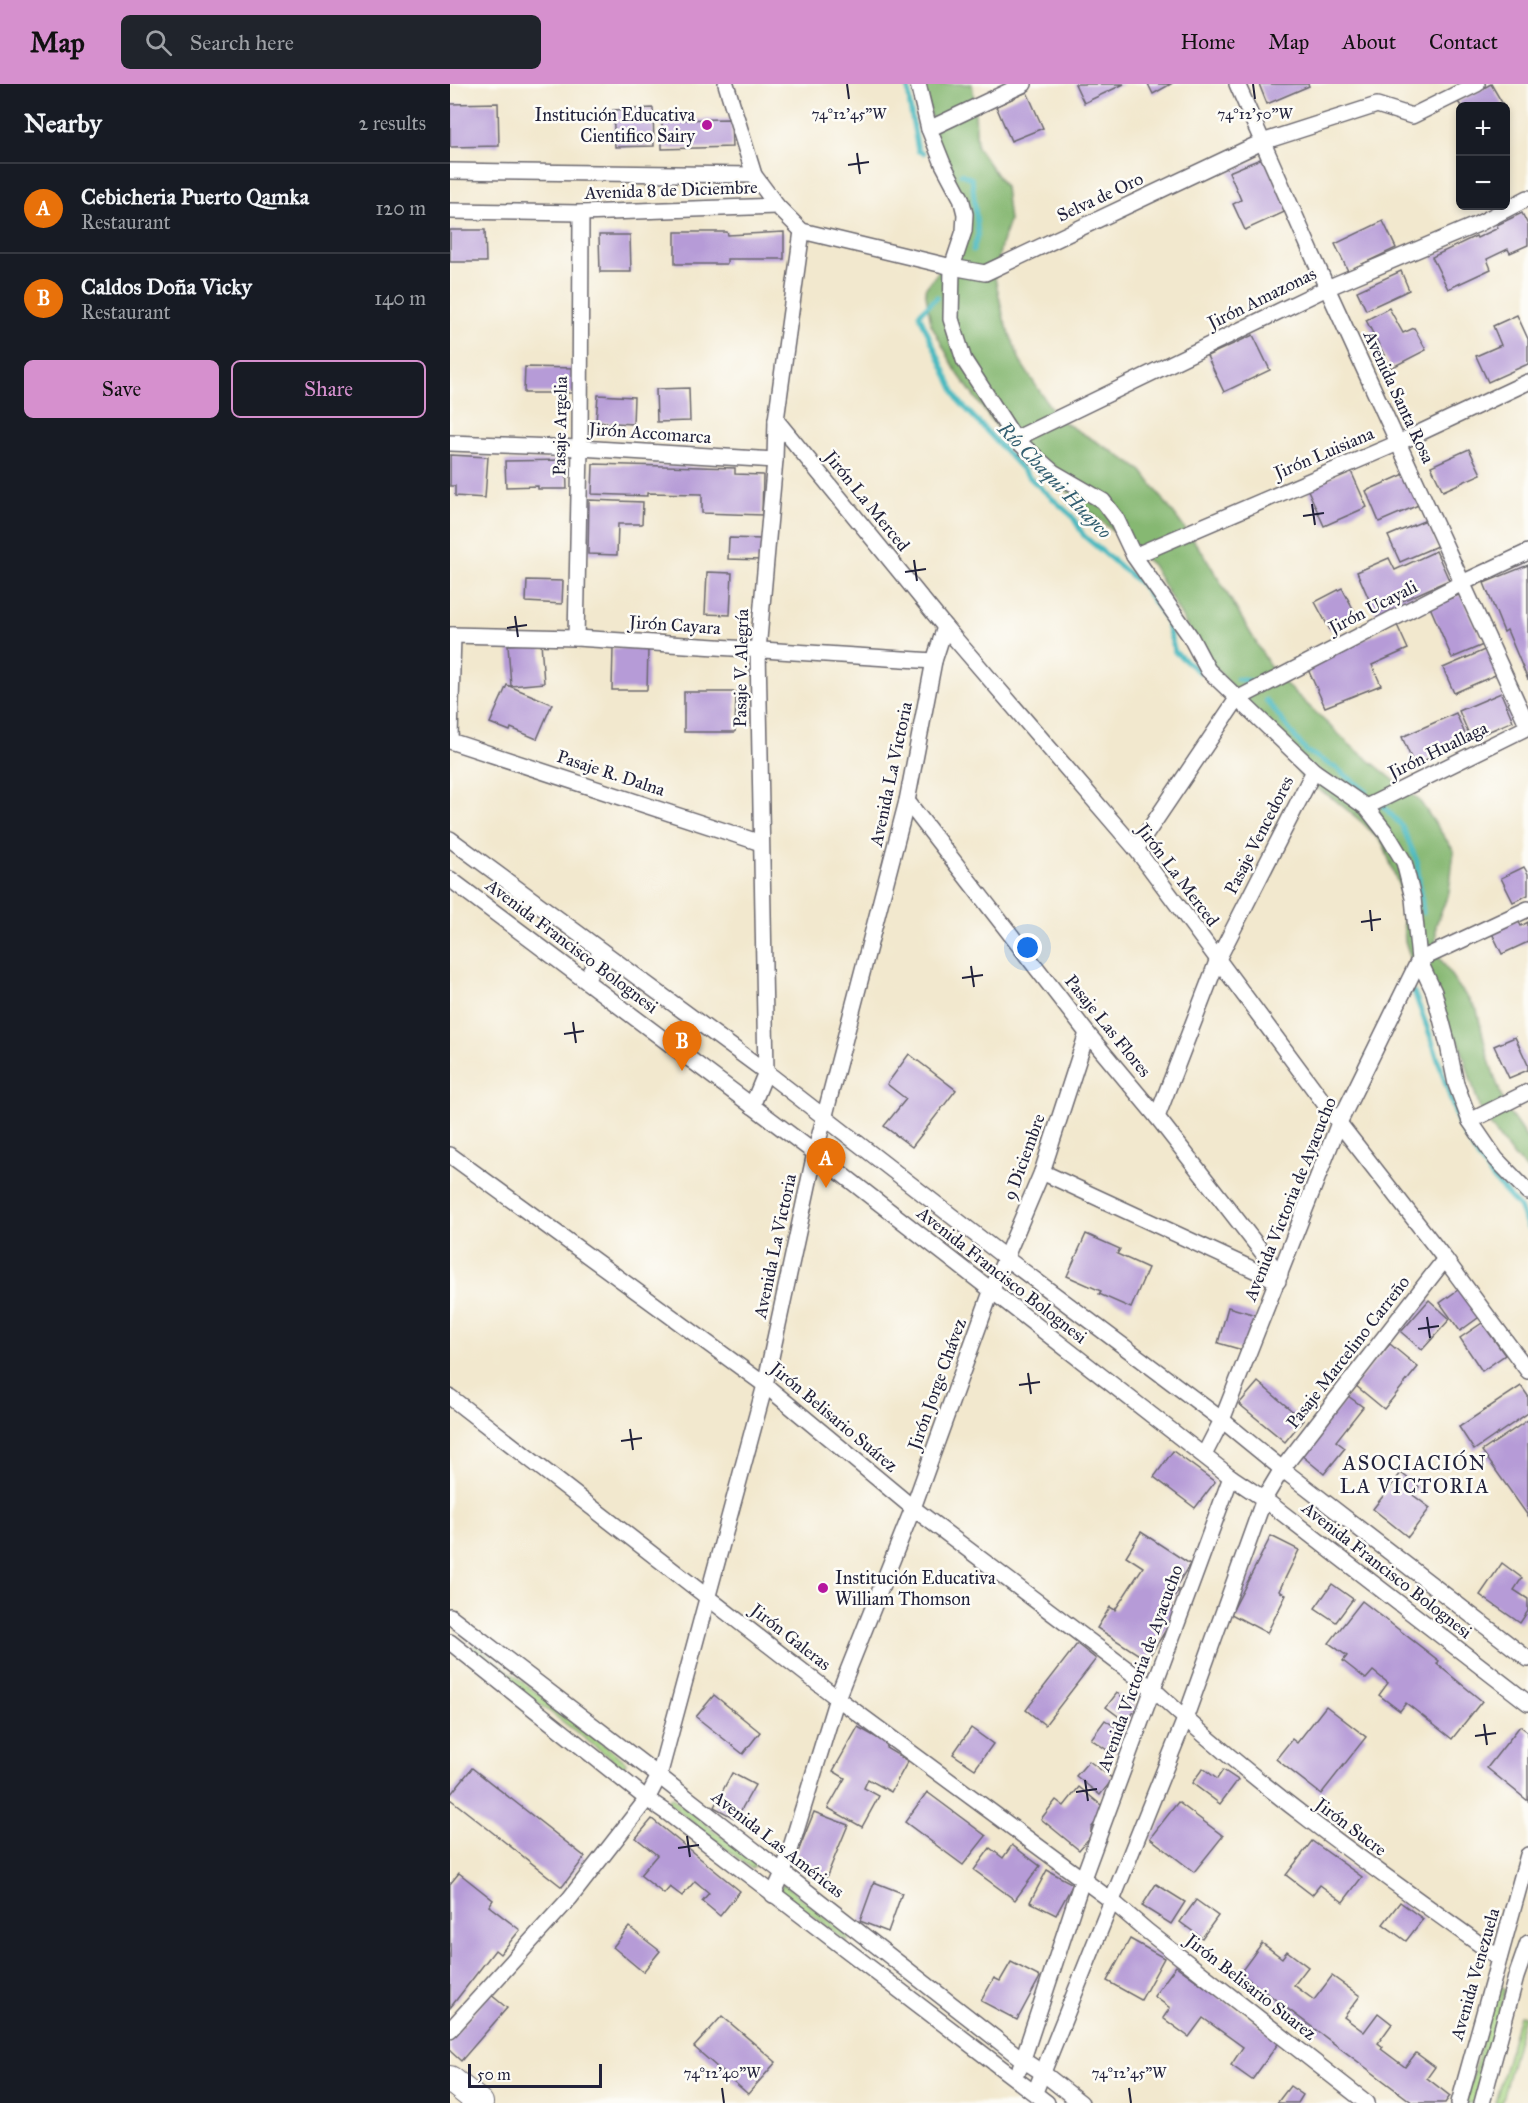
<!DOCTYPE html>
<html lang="en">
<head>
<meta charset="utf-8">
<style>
	body { margin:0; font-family:"IM FELL Great Primer",serif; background:#20242c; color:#f1f3f6 }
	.controls { position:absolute; right:18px; top:18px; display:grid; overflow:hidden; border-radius:9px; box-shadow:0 3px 9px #0003 }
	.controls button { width:54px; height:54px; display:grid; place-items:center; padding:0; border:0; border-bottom:2px solid #363941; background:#171b24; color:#f1f3f6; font:30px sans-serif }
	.scale { position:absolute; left:18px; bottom:15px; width:134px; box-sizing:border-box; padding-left:6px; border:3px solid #22223b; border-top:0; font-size:16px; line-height:21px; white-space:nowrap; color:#22223b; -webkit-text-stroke:4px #fdfcf7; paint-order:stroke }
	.you { position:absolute; left:578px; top:864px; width:21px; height:21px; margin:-15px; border:4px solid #fff; border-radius:50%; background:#1a73e8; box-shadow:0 0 0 9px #1a73e833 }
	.badge { display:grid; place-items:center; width:39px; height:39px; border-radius:50%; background:#d690ce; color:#fff; font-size:20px; font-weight:700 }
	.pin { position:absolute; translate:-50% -50px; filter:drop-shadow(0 2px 3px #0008) }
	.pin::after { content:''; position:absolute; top:32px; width:21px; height:18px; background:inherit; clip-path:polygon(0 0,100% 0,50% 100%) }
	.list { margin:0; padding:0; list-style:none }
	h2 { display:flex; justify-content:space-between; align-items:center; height:78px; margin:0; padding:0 24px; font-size:26px }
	h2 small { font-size:20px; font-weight:400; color:#9ea1a6 }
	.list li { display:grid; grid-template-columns:39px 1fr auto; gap:18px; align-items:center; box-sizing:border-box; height:90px; padding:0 24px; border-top:2px solid #363941 }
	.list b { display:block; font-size:22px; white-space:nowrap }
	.list p { margin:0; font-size:20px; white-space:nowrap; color:#9ea1a6 }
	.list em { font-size:20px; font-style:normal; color:#9ea1a6 }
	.actions { display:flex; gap:12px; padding:18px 24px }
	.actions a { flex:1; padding:14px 0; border:2px solid #d690ce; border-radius:9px; text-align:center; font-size:21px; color:#d690ce }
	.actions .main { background:#d690ce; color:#111 }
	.icon { flex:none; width:33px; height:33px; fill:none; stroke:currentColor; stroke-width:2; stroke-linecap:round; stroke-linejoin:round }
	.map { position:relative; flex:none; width:1078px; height:2019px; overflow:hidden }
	header { display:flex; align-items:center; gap:36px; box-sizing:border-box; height:84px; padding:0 30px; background:#d690ce; color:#111 }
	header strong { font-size:28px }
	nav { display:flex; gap:33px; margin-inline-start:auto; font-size:21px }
	.search { width:420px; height:54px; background:#20242c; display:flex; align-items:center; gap:15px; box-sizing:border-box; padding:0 21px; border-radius:9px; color:#9ea1a6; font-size:22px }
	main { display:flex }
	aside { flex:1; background:#171b24 }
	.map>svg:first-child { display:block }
	.green { fill:#a8d784; stroke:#657c60; stroke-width:1.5 }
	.forest { fill:#86b872; stroke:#546d56; stroke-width:1.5 }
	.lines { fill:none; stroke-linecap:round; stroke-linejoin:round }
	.stream { stroke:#4ab9c0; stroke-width:5 }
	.building { fill:#b69bd7 }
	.minor-casing { stroke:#6b676e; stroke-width:18 }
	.trunk-casing { stroke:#6b676e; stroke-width:28 }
	.minor { stroke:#fff; stroke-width:15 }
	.trunk { stroke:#fff; stroke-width:26 }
	.ticks { fill:none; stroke:#22223b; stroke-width:2 }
	.poi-dot { fill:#b5179e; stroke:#fdfcf7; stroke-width:2 }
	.labels { text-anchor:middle; stroke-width:5; stroke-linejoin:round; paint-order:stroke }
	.poi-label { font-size:18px; fill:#22223b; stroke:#fdfcf7; text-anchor:end }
	.street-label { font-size:18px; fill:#22223b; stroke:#fdfcf7 }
	.water-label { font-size:20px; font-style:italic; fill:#325e70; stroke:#fdfcf7 }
	.neighbourhood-label { font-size:20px; letter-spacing:1.5px; fill:#22223b; stroke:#fdfcf7 }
	.ticks-label { font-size:15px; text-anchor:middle; fill:#22223b; stroke:#fdfcf7; stroke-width:5; stroke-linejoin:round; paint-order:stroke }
</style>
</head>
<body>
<header>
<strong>Map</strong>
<div class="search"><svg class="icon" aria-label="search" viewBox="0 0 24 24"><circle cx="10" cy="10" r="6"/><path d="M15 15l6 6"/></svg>Search here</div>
<nav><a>Home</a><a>Map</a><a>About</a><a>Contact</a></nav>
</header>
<main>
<aside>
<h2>Nearby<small>2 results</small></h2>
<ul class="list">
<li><span class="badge" style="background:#e8710a">A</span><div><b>Cebicheria Puerto Qamka</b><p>Restaurant</p></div><em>120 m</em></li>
<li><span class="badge" style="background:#e8710a">B</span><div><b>Caldos Doña Vicky</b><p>Restaurant</p></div><em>140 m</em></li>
</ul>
<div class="actions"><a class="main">Save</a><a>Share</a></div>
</aside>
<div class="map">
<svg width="1078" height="2019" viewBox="0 0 1078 2019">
	<rect width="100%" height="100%" fill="#fdfcf7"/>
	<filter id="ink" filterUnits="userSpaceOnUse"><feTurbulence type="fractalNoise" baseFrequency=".0167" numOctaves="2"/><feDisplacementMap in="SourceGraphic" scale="12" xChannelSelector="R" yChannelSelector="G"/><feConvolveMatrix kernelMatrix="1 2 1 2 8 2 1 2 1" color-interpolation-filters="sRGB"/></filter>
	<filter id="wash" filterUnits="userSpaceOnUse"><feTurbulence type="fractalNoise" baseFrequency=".008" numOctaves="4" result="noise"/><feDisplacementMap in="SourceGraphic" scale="24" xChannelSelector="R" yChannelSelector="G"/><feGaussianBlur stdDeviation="1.35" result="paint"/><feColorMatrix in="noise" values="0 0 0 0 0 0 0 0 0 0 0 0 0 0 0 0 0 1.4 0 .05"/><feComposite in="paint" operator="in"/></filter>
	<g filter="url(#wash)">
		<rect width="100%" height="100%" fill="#f2e8ce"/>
		<g class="green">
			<polygon points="25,1561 176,1678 175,1681 172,1683 21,1567"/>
			<polygon points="221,1713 307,1780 302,1785 217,1718"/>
			<polygon points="334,1800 399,1853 397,1858 329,1805"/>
			<polygon points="1048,1900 1055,1906 1024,2019 1015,2019"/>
			<polygon points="1069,1931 1074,1932 1051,2019 1045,2019"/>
		</g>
		<polygon class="forest" points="474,0 522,0 524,12 527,63 555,103 559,137 551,161 545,194 554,235 571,279 608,335 662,367 692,387 755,472 824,589 900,661 969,716 1004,767 999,808 986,841 986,868 1006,899 1027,926 1038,973 1055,1023 1078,1056 1078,1087 1060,1068 1031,1029 1010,960 977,914 965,888 955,857 950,805 933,760 913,739 884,715 853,696 839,672 749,563 702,481 573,369 541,336 506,287 481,240 475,205 518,149 493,90"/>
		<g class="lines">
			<g class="stream">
				<polyline points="458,0 460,23 468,67 473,69"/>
				<polyline points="511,90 522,95 528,150 523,166"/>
				<polyline points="487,213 469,230 508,316 583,397 622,432 634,452 692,501 715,534 725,568 749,588"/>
				<polyline points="787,595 800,597"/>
				<polyline points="816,616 856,667 886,684 916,707"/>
				<polyline points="932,721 952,742 967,777 973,829"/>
				<polyline points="964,908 981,954 1009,1041 1029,1075 1045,1097 1069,1123 1078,1144"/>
			</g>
		</g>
		<g id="blocks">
			<g class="building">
				<polygon points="625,0 674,0 634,19"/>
				<polygon points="698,0 721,0 703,10"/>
				<polygon points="809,0 858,0 859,2 817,20"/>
				<polygon points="1041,0 1054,22 1011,22 1008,18"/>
				<polygon points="577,8 593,44 561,57 546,22"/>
				<polygon points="48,19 49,62 0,63 0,20"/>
				<polygon points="203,24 204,62 165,63 163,26"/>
				<polygon points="281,35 282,63 212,65 212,36"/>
				<polygon points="815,73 839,126 795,146 783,120 791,116 779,88"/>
				<polygon points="1072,129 1078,141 1078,161 1060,169 1058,165 1037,175 1041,185 998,205 982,173 1026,152 1027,154 1048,144 1047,141"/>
				<polygon points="933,137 946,164 898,187 885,160"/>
				<polygon points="0,146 35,146 36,178 0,178"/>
				<polygon points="225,148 277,148 278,151 334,148 334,175 277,175 277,180 225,180"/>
				<polygon points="149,151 180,151 181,188 150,188"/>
				<polygon points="951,187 959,206 916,226 907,207"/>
				<polygon points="939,224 953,249 964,244 976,266 941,284 916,236"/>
				<polygon points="1067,231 1078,255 1078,280 1038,298 1026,272 1051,261 1043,242"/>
				<polygon points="803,251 820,286 774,308 757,272"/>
				<polygon points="75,283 127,284 126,309 74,309"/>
				<polygon points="239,304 240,337 207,338 206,305"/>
				<polygon points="148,311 184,313 183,340 146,338"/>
				<polygon points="1019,365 1031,390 993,407 981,382"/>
				<polygon points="0,371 38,373 35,414 5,412 5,402 0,402"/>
				<polygon points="116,376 117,405 88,405 88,402 56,403 55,377"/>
				<polygon points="143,380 285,384 285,390 313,391 312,431 252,429 252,410 197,409 197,412 142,410"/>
				<polygon points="900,385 917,423 874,442 857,404"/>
				<polygon points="959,388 973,419 929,438 916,407"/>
				<polygon points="139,416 193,418 192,440 168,440 167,471 138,470"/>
				<polygon points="976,436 987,462 950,478 938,452"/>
				<polygon points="279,454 312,455 311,476 278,475"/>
				<polygon points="986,467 999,496 925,529 907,488 939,474 945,486"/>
				<polygon points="1078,481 1078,596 1057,546 1054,548 1034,499"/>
				<polygon points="257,488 282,489 280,531 255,530"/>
				<polygon points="77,496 113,497 112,520 76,518"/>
				<polygon points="892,504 907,532 880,546 865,518"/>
				<polygon points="1011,510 1033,561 1002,574 980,523"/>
				<polygon points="947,541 958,565 922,581 931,601 875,623 856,581"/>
				<polygon points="91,558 94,599 61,602 58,561"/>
				<polygon points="163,564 198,564 197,606 162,606"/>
				<polygon points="1039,564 1050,589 1004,609 993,584"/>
				<polygon points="57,601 102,620 87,655 61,644 60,647 40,639"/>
				<polygon points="234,608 286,608 285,648 234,648"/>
				<polygon points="1051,609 1063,637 1021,655 1009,627"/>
				<polygon points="1006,629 1018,657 964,681 952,653"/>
				<polygon points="1074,783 1078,790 1078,811 1063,818 1051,794"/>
				<polygon points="1067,834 1071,842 1078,838 1078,858 1052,870 1041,847"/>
				<polygon points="1065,953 1078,981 1078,986 1059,994 1044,962"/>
				<polygon points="459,970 506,1006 462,1063 434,1042 456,1015 437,1000"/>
				<polygon points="636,1150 670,1165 667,1170 698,1184 681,1224 649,1210 651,1207 617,1192"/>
				<polygon points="1012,1203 1032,1231 1010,1247 990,1219"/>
				<polygon points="979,1216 1000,1235 972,1266 951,1248"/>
				<polygon points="778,1223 806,1231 796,1267 768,1259"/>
				<polygon points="1032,1239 1055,1271 1032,1287 1010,1254"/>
				<polygon points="940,1260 968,1283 934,1325 905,1301"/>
				<polygon points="808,1298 853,1336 835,1358 789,1320"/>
				<polygon points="1071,1302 1078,1312 1078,1329 1024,1366 1009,1343"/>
				<polygon points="898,1312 913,1323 886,1357 895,1364 874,1390 851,1371"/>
				<polygon points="1078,1336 1078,1432 1032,1367"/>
				<polygon points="723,1367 765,1398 745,1424 704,1393"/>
				<polygon points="951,1389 969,1403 963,1411 980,1424 958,1453 923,1425"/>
				<polygon points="691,1448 740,1480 725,1504 729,1506 719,1521 728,1527 697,1576 647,1544 660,1523 665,1526 693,1483 676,1472"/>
				<polygon points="821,1452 849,1466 829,1507 836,1511 817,1549 781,1530"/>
				<polygon points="1052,1479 1072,1494 1064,1506 1078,1515 1078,1527 1070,1539 1030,1511"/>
				<polygon points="882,1500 903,1515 886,1538 865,1524"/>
				<polygon points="912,1517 989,1577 987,1580 1032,1617 1002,1655 956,1619 950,1627 929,1611 938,1599 923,1587 916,1595 893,1577 897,1572 879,1559"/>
				<polygon points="627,1560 646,1575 595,1641 576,1626"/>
				<polygon points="667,1609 687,1624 676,1638 656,1623"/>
				<polygon points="264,1611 310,1648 293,1670 246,1633"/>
				<polygon points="876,1622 916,1653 871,1710 826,1675 842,1655 847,1659"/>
				<polygon points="655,1636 677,1651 663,1670 641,1655"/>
				<polygon points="1070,1642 1078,1648 1078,1717 1037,1684"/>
				<polygon points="408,1643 438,1660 436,1664 458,1677 441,1708 418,1695 414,1704 429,1712 412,1743 378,1724 395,1694 383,1687"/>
				<polygon points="521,1644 543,1660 525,1685 503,1670"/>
				<polygon points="639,1677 663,1695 650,1711 626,1692"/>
				<polygon points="22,1684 135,1773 112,1803 0,1715 0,1711"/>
				<polygon points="753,1684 767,1695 773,1686 788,1696 770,1720 742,1699"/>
				<polygon points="282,1689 305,1701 286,1735 264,1723"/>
				<polygon points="629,1703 656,1725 641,1744 641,1752 629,1766 591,1735 606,1716 614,1722"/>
				<polygon points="477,1708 536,1752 513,1781 455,1738"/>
				<polygon points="728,1718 773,1752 744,1788 700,1754"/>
				<polygon points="364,1728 398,1741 376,1794 343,1780"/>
				<polygon points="202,1735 290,1807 270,1832 252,1817 259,1809 245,1797 232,1812 220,1803 214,1810 190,1791 207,1771 186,1754"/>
				<polygon points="862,1757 912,1793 893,1818 870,1801 862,1811 836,1791"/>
				<polygon points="562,1761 590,1782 565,1816 524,1786 540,1764 553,1774"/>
				<polygon points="597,1786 623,1800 606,1831 580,1818"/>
				<polygon points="9,1789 43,1816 39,1822 70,1846 50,1870 45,1866 0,1924 0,1800"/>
				<polygon points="424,1798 452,1809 438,1848 410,1837"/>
				<polygon points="706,1800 735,1818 721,1840 692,1822"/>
				<polygon points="746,1816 768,1832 752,1854 730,1838"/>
				<polygon points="950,1818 973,1835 956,1857 933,1840"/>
				<polygon points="179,1843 210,1867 193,1888 163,1863"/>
				<polygon points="680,1855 714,1874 691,1916 657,1897"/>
				<polygon points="812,1859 832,1874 837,1867 858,1883 844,1901 864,1916 882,1892 910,1912 894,1933 914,1948 928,1929 942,1940 928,1959 933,1963 931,1965 955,1983 966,1969 985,1983 977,1994 1000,2012 995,2019 963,2019 790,1889"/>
				<polygon points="561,1878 590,1893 567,1936 531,1917 544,1894 550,1897"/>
				<polygon points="726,1882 830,1957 802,1996 781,1981 793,1963 753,1934 739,1953 713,1934 720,1924 704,1912"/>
				<polygon points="40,1910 57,1924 11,1977 0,1967 0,1956"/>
				<polygon points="272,1932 326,1978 298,2010 244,1963"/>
				<polygon points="840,2002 853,2011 848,2019 827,2019"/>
			</g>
		</g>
	</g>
	<g filter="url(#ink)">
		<use href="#blocks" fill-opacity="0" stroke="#6b676e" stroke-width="1.5"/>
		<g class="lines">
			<defs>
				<g id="minor">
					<polyline points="276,0 304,91 327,122 352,147 502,183 535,189 812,58 927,21 962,32 1027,0"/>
					<polyline points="468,0 479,45 493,80 511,114 515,130 514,147 502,183 501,235 514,276 565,355 603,388 653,417 666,434 684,472 740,552 758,586 864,687 916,723 937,750 954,778 963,814 969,876 984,908 998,961 1006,1000 1020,1037 1046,1075 1078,1108"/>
					<polyline points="787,0 877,204 1078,642"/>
					<polyline points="479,45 574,0"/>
					<polyline points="0,87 304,91"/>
					<polyline points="0,127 131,129 327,122"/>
					<polyline points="326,336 495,543 686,765 889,1039 995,1175 1078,1287"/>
					<polyline points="565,355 877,204 1028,140 1078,114"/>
					<polyline points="0,359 130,364 325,376"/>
					<polyline points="684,472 948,359 1078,298"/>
					<polyline points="0,551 126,554 484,577"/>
					<polyline points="126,554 130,364 131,129"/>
					<polyline points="0,653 3,551"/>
					<polyline points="0,657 311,759"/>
					<polyline points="457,717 637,949 707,1033 830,1191"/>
					<polyline points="916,723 1078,643"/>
					<polyline points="0,755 316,988 557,1175 772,1336 832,1385 1078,1575"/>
					<polyline points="686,765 787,615 1012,499 1078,468"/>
					<polyline points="0,795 365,1069 781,1393 814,1415 1078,1619"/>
					<polyline points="136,896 151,867"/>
					<polyline points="302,1022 316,988 308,566 325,376 326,336 352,147"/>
					<polyline points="707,1033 768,875 864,687"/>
					<polyline points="1020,1037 1078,1008"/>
					<path d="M0,1071l315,230 148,123 240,181c107,100 227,184 346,269"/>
					<polyline points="592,1088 828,1197"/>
					<polyline points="0,1313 387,1614 662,1817 697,1847 917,2019"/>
					<polyline points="754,1371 772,1336 889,1039 969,876 1078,825"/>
					<polyline points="0,1532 209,1692 573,1976 593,1989 631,2019"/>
					<polyline points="0,1558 197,1715 219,1730 597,2019"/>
					<polyline points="323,1811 333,1789 387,1614 463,1424 541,1208 592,1088 637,949"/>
					<polyline points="0,1946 120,1814 197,1715 209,1692 315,1301 365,1069 457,717 484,577 495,543"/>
					<polyline points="570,1984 632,1797 781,1393"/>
					<polyline points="585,2008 735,1635 814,1415 832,1385 995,1175"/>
					<polyline points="1009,2019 1078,1771"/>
					<polyline points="1032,2019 1066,1893 1078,1859"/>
				</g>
				<polyline id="trunk" points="0,1995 30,2019"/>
			</defs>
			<use href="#minor" class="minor-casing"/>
			<use href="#trunk" class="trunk-casing"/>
			<use href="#minor" class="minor"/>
			<use href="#trunk" class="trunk"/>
		</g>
	</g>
	<path class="ticks" d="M397,0l2,15M803,0l2,15M407,69l3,21M398,81l21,-3M862,420l3,21M853,432l21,-3M464,476l3,21M455,488l21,-3M65,532l3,21M57,544l20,-3M920,826l2,21M911,838l20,-3M521,882l3,21M512,894l21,-3M123,938l3,21M114,950l20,-3M977,1233l3,21M968,1245l21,-3M578,1289l3,21M569,1301l21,-3M180,1345l3,21M171,1357l21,-3M1034,1640l3,21M1025,1652l21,-3M635,1696l3,21M626,1708l21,-3M237,1752l3,21M228,1764l21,-3M272,2004l2,15M679,2004l2,15"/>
	<g class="poi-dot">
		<circle cx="257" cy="41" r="6"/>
		<circle cx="373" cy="1504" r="6"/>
	</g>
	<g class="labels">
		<g class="poi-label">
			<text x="245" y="37">Institución Educativa<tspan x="245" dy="21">Cientifico Sairy</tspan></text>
			<text x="385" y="1500" text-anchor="start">Institución Educativa<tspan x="385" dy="21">William Thomson</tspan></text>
		</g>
		<g class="street-label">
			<text transform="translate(221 106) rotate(-2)" y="6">Avenida 8 de Diciembre</text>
			<text transform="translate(650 113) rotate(-25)" y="6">Selva de Oro</text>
			<text transform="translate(812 214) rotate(-26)" y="6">Jirón Amazonas</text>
			<text transform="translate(949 313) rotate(65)" y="6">Avenida Santa Rosa</text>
			<text transform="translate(110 342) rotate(-89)" y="6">Pasaje Argelia</text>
			<text transform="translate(200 349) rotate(4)" y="6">Jirón Accomarca</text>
			<text transform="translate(874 369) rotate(-23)" y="6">Jirón Luisiana</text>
			<text transform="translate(417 417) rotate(51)" y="6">Jirón La Merced</text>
			<text transform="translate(923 523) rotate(-27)" y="6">Jirón Ucayali</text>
			<text transform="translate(225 541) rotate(4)" y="6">Jirón Cayara</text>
			<text transform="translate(291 584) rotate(-89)" y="6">Pasaje V. Alegría</text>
			<text transform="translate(988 666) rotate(-26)" y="6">Jirón Huallaga</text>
			<text transform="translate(161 689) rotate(18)" y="6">Pasaje R. Dalna</text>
			<text transform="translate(441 690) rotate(-78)" y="6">Avenida La Victoria</text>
			<text transform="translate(809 751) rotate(-63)" y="6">Pasaje Vencedores</text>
			<text transform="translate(728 791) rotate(53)" y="6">Jirón La Merced</text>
			<text transform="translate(122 862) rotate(37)" y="6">Avenida Francisco Bolognesi</text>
			<text transform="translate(658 942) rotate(51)" y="6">Pasaje Las Flores</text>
			<text transform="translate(574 1073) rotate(-70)" y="6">9 Diciembre</text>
			<text transform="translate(840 1115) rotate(-68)" y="6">Avenida Victoria de Ayacucho</text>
			<text transform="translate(325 1162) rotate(-78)" y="6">Avenida La Victoria</text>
			<text transform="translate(552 1191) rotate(38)" y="6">Avenida Francisco Bolognesi</text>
			<text transform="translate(898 1268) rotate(-52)" y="6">Pasaje Marcelino Carreño</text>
			<text transform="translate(487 1300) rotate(-70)" y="6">Jirón Jorge Chávez</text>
			<text transform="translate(384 1333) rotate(40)" y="6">Jirón Belisario Suárez</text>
			<text transform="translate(937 1486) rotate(38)" y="6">Avenida Francisco Bolognesi</text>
			<text transform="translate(341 1553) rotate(38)" y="6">Jirón Galeras</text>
			<text transform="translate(690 1584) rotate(-70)" y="6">Avenida Victoria de Ayacucho</text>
			<text transform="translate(901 1743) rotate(37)" y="6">Jirón Sucre</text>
			<text transform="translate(328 1760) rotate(38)" y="6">Avenida Las Américas</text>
			<text transform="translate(1025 1890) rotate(-74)" y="6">Avenida Venezuela</text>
			<text transform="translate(801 1903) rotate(38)" y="6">Jirón Belisario Suarez</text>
		</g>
		<g class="water-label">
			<text transform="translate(605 396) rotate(46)" y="7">Río Chaqui Huayco</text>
		</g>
		<g class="neighbourhood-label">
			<text x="965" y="1386">ASOCIACIÓN<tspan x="965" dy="23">LA VICTORIA</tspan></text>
		</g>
	</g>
	<g class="ticks-label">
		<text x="399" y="35">74°12'45"W</text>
		<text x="805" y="35">74°12'50"W</text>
		<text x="272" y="1994">74°12'40"W</text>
		<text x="679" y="1994">74°12'45"W</text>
	</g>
</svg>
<div class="controls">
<button>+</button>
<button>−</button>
</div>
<div class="scale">50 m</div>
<div class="you"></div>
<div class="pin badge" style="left:376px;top:1104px;background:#e8710a">A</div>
<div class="pin badge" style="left:232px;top:987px;background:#e8710a">B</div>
</div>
</main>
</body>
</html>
